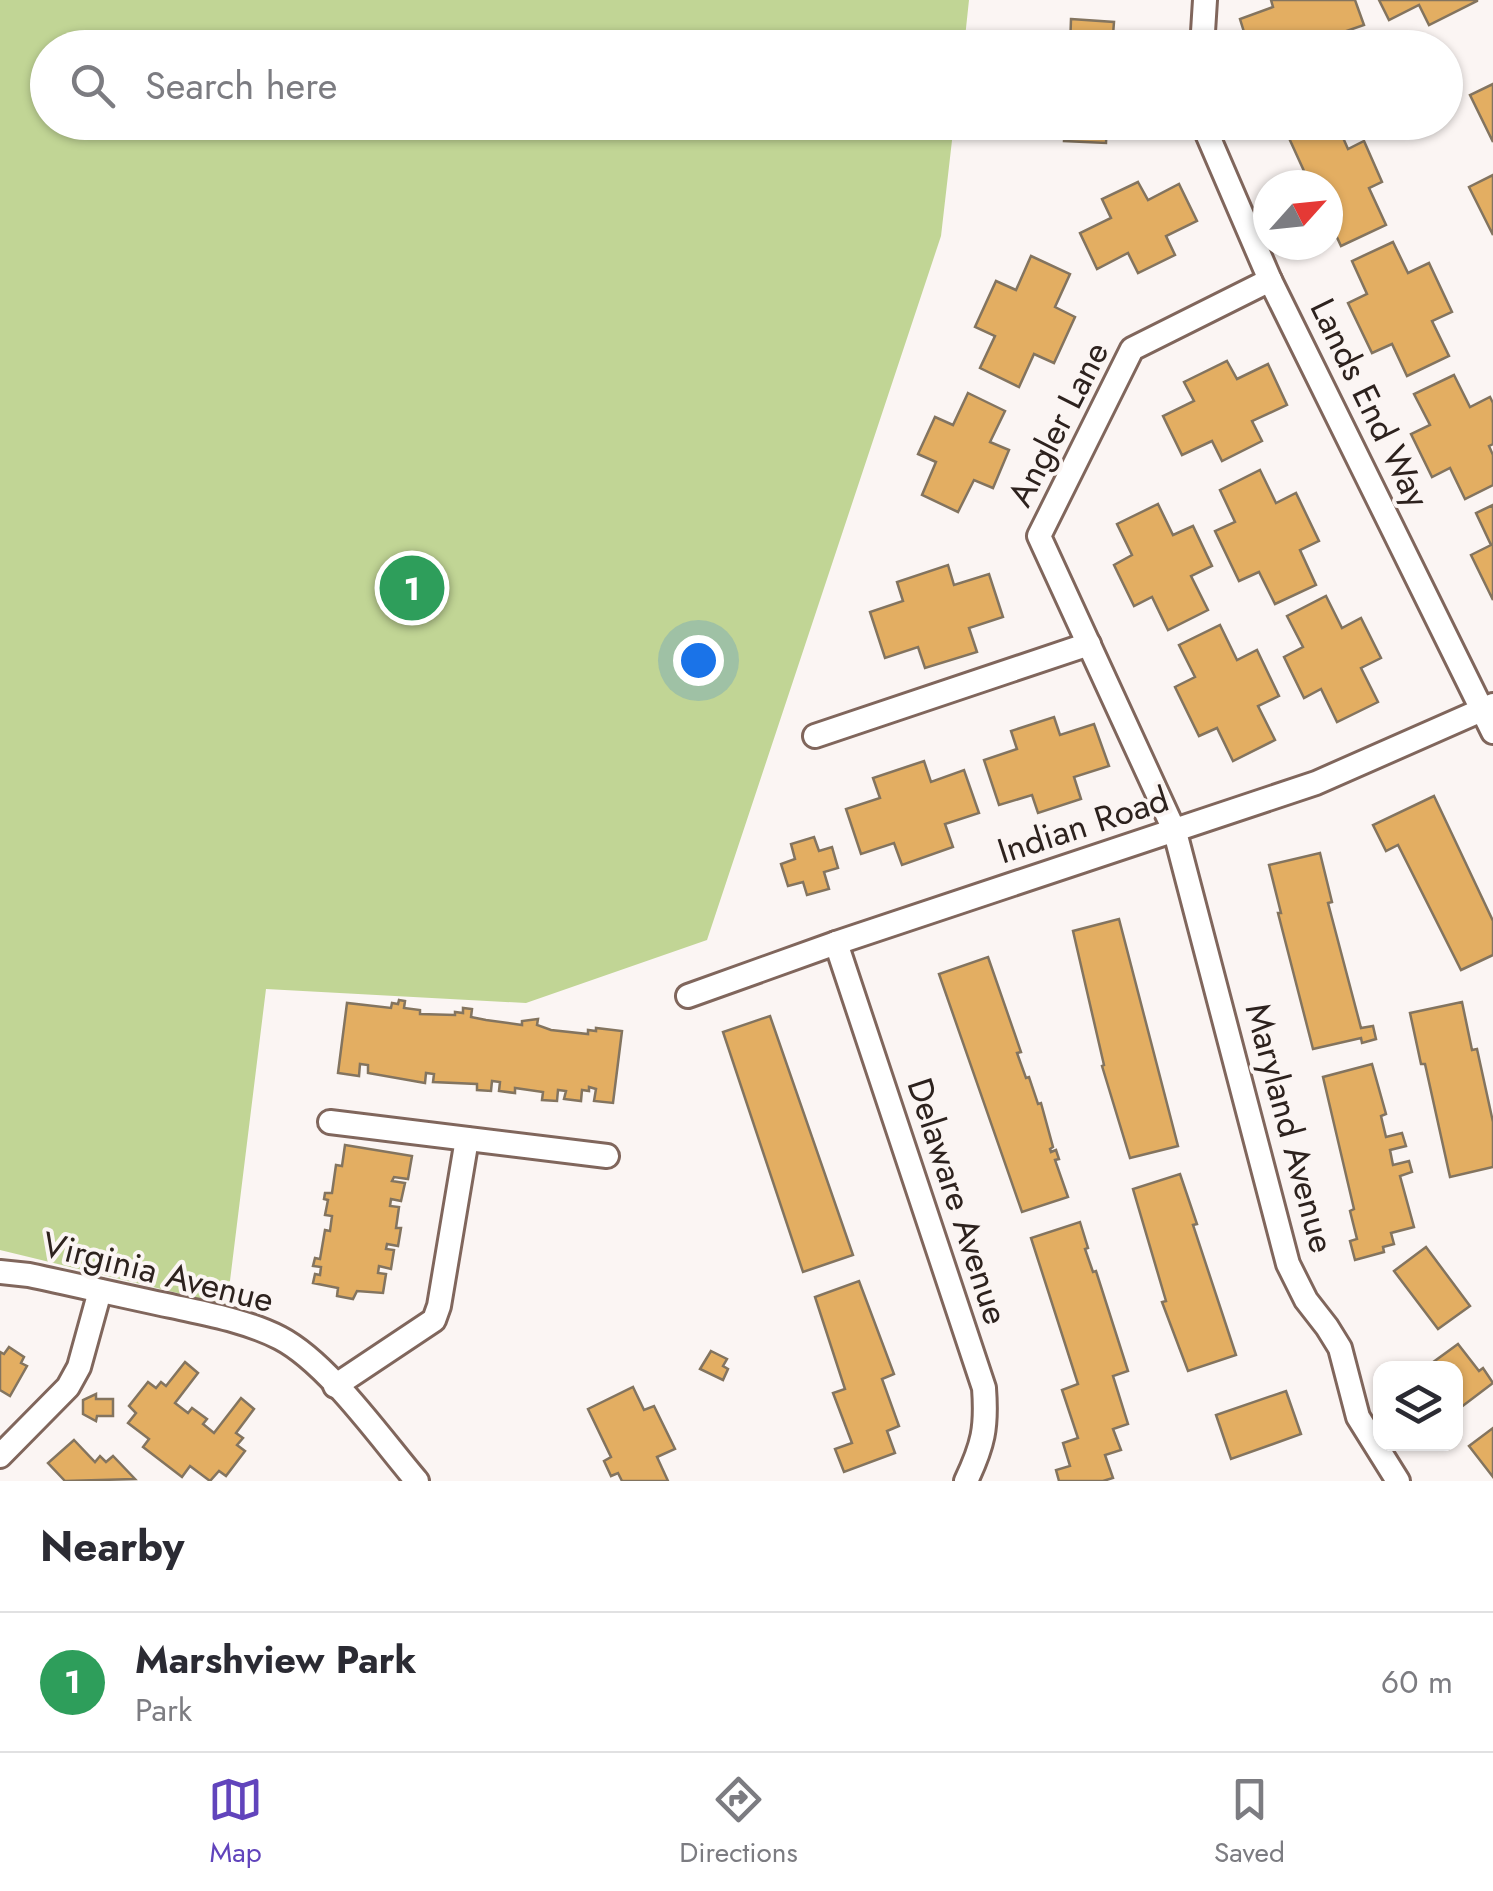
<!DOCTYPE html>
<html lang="en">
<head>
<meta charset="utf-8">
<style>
	body { margin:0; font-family:Jost,sans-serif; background:#f2f2f3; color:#2b2b33 }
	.controls { position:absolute; right:30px; bottom:30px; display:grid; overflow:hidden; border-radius:20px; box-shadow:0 2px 8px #0004 }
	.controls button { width:90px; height:90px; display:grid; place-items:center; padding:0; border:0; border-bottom:2px solid #e1e1e2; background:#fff; color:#2b2b33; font:50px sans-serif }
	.compass { position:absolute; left:1253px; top:170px; width:90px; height:90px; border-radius:50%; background:#fff; box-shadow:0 2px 8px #0004; rotate:63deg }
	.you { position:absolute; left:698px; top:660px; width:35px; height:35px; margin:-25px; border:8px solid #fff; border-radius:50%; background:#1a73e8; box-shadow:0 0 0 15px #1a73e833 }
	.badge { display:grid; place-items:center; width:65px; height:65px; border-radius:50%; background:#6144bc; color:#fff; font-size:32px; font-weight:700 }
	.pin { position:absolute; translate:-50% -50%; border:5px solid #fff; box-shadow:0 2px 10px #0006 }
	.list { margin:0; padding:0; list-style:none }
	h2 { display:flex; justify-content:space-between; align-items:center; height:130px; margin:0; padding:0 40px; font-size:42px }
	h2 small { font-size:32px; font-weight:400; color:#7c7c81 }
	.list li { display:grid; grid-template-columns:65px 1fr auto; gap:30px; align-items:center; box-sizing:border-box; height:140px; padding:0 40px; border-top:2px solid #e1e1e2 }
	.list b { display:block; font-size:38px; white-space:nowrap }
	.list p { margin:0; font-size:32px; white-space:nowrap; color:#7c7c81 }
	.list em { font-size:32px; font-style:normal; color:#7c7c81 }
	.icon { flex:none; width:55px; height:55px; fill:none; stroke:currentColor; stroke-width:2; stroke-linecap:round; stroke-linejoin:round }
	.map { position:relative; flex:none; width:1493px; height:1481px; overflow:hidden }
	.search { position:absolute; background:#fff; box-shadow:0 2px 8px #0004; left:30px; right:30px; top:30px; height:110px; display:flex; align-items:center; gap:25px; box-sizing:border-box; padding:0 35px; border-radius:55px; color:#7c7c81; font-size:38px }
	.sheet { height:270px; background:#fff }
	nav { display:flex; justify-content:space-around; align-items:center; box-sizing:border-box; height:140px; border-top:2px solid #e1e1e2; background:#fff; font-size:28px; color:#7c7c81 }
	nav a { display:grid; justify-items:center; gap:5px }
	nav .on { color:#6144bc }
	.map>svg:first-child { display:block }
	.green { fill:#c1d595 }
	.building { fill:#e3ae62; stroke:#83745f; stroke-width:2.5 }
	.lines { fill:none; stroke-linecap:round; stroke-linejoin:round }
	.minor-casing { stroke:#80665c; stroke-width:28 }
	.minor { stroke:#fff; stroke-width:22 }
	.labels { text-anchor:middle; stroke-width:8; stroke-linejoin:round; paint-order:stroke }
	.street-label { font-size:35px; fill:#2d221e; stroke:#fbf5f3 }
</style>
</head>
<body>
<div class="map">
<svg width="1493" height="1481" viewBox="0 0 1493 1481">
	<rect width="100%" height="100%" fill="#fbf5f3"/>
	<polygon class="green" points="0,0 969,0 964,47 48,48 48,122 954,123 941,236 707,940 526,1003 266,989 227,1305 0,1250"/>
	<g class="building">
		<polygon points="1271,0 1355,0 1364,25 1329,37 1333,48 1249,48 1240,19 1273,7"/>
		<polygon points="1379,0 1477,0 1477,1 1429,25 1419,5 1389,20"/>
		<polygon points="1071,19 1114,22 1112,48 1070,48"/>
		<polygon points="1493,84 1493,142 1470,95"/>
		<polygon points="1065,122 1107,122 1106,143 1064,141"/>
		<polygon points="1323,122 1336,122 1348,149 1364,141 1382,182 1369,188 1386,225 1341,246 1328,218 1328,185 1288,185 1286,180 1304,171 1289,138"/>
		<polygon points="1493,175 1493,235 1469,187"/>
		<polygon points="1138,182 1148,200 1179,184 1197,221 1166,236 1175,255 1138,273 1128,253 1097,269 1080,233 1111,218 1102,199"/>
		<polygon points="1393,242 1408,273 1429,263 1452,312 1432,321 1449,356 1407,376 1392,344 1372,353 1348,303 1367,294 1352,261"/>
		<polygon points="1031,256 1070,274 1055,307 1075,317 1054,363 1034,354 1019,387 980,368 995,336 975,327 996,281 1016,290"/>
		<polygon points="1227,361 1237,379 1268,364 1287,405 1252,421 1262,441 1222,461 1212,441 1182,455 1163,416 1194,401 1184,382"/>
		<polygon points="1454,375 1470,407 1490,397 1493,403 1493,444 1489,446 1493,455 1493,485 1465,499 1450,468 1432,477 1411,434 1430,425 1414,394"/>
		<polygon points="968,393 1005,411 990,442 1009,450 993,488 974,480 958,512 922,495 936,462 918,454 935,417 953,425"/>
		<polygon points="1260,470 1276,503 1296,493 1319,541 1300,550 1316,585 1275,604 1259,572 1239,581 1215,531 1235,522 1220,490"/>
		<polygon points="1158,504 1173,535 1193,526 1212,566 1191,576 1208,610 1168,630 1152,597 1134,606 1114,565 1132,555 1117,524"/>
		<polygon points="1493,505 1493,600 1471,555 1491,545 1476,513"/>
		<polygon points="948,565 954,585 989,574 1003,617 969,628 977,652 925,668 918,647 885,658 870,612 903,601 897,582"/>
		<polygon points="1326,596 1342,628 1361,618 1381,658 1361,668 1378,702 1337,722 1321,689 1304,698 1284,657 1303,647 1287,616"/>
		<polygon points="1220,625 1237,660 1257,650 1279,696 1258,706 1275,740 1233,761 1217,728 1199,736 1175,687 1195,677 1179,645"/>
		<polygon points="1054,717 1060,735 1094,724 1109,766 1074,777 1081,799 1038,813 1032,795 999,805 984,760 1017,749 1011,731"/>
		<polygon points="924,761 931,782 964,770 979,813 945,824 953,847 902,865 894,843 861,854 846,809 880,798 873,778"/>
		<polygon points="1434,796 1493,921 1493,955 1461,970 1398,845 1386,851 1373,825"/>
		<polygon points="814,837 819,851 832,847 838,868 824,872 829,889 807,895 803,882 788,886 781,864 795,859 791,844"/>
		<polygon points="1320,853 1332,902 1328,903 1361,1028 1373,1026 1376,1039 1362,1043 1361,1038 1313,1049 1278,913 1281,913 1269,865"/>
		<polygon points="1119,919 1178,1146 1130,1158 1102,1066 1104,1065 1073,931"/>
		<polygon points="988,957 1021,1052 1017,1053 1026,1078 1029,1077 1038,1104 1041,1103 1053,1147 1050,1149 1051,1152 1056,1150 1059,1159 1055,1160 1068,1197 1022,1212 939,974"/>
		<polygon points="399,1000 405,1001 404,1008 420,1010 420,1014 455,1015 455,1012 463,1013 463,1008 472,1009 471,1017 486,1020 522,1025 522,1021 538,1019 537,1025 551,1030 588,1034 588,1030 596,1031 596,1028 622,1031 613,1103 594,1101 596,1089 589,1087 589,1091 582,1090 581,1101 564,1099 566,1091 558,1090 557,1101 542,1100 543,1092 515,1088 515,1093 499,1091 500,1082 492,1081 491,1091 477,1090 477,1084 433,1082 434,1074 426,1073 425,1083 368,1073 368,1065 360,1064 359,1076 338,1073 347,1003 391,1008 392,1003 398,1004"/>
		<polygon points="1462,1002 1472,1050 1477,1049 1493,1122 1493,1167 1450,1177 1425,1064 1421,1064 1410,1013"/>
		<polygon points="770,1016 853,1255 803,1272 723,1032"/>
		<polygon points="1372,1064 1386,1114 1381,1116 1386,1137 1402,1133 1406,1146 1390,1150 1393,1165 1409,1161 1412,1172 1400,1176 1414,1227 1391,1233 1394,1244 1383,1247 1384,1252 1355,1260 1350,1241 1357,1239 1350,1211 1354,1209 1323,1077"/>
		<polygon points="345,1145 412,1156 408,1179 394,1177 392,1181 405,1183 401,1201 391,1199 390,1206 399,1207 396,1228 401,1228 398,1246 387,1244 386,1249 394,1250 391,1269 379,1266 378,1273 386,1274 383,1293 357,1291 353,1299 337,1296 338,1288 313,1283 315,1274 320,1275 321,1267 313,1266 315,1258 320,1259 325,1230 330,1231 332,1216 325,1215 328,1200 324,1199 325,1193 332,1193 336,1165 342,1166"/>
		<polygon points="1180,1174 1197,1224 1193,1225 1236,1355 1188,1371 1162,1302 1166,1301 1133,1189"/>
		<polygon points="1080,1222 1088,1248 1085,1249 1093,1272 1096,1271 1128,1371 1113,1376 1128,1424 1113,1429 1121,1450 1105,1455 1113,1478 1103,1481 1059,1481 1056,1470 1070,1466 1063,1443 1078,1438 1062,1390 1078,1384 1031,1238"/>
		<polygon points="1426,1247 1470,1306 1438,1329 1394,1271"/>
		<polygon points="859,1281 894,1374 882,1379 899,1426 887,1431 895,1453 844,1472 835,1449 852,1443 833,1393 845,1389 815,1297"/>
		<polygon points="1458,1344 1479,1371 1483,1368 1493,1383 1456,1411 1456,1368 1425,1368"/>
		<polygon points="9,1347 24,1357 21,1363 27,1366 10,1396 0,1390 0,1352 4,1354"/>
		<polygon points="711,1351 727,1359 723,1366 728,1369 723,1380 700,1369"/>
		<polygon points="185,1362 198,1373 175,1403 188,1413 192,1408 207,1419 203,1424 214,1433 241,1398 254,1409 236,1433 243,1438 237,1445 245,1451 226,1476 219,1471 210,1481 190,1466 182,1477 143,1447 149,1439 128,1423 136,1413 129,1406 148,1382 156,1388 161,1382 166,1386"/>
		<polygon points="633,1387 644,1410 654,1406 675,1449 657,1457 668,1481 622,1481 618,1473 611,1476 604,1461 611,1457 588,1409"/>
		<polygon points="1286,1391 1301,1434 1231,1459 1216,1415"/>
		<polygon points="96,1394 96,1399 113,1399 113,1416 97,1416 96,1421 83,1414 83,1400"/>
		<polygon points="1493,1428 1493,1477 1469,1446"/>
		<polygon points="74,1440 95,1462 100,1456 106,1462 113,1456 135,1479 65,1481 48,1463"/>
	</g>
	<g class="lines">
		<defs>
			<g id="minor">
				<polyline points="1202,48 1205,0"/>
				<polyline points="1202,122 1270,280 1493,732"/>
				<polyline points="1270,280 1132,349 1039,536 1175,832 1288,1264 1306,1300 1327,1327 1340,1348 1358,1417 1398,1481"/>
				<polyline points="815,736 1089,644"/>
				<path d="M836,943l148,445c3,40 -1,57 -18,93"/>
				<polyline points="688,996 836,943 1316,783 1493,705"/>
				<polyline points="330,1122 607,1156"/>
				<path d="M0,1272l29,3c47,10 94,21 142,31 36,8 76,15 109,32 48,25 101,101 137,143"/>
				<polyline points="335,1386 434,1320 439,1306 467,1139"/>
				<polyline points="0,1456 68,1387 79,1367 100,1291"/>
			</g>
		</defs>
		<use href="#minor" class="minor-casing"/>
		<use href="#minor" class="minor"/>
	</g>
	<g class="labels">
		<g class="street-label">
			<text transform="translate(1370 403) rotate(64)" y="12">Lands End Way</text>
			<text transform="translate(1058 424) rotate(-63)" y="12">Angler Lane</text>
			<text transform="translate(1083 825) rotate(-18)" y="12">Indian Road</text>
			<text transform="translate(1290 1128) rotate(75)" y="12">Maryland Avenue</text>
			<text transform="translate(958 1201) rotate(72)" y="12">Delaware Avenue</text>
			<text transform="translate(158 1272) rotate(14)" y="12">Virginia Avenue</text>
		</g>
	</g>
</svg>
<div class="controls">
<button><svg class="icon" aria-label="layers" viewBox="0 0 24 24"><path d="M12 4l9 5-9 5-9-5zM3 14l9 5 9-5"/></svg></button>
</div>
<svg class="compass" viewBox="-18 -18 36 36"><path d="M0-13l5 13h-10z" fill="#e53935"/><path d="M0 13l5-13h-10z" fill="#7c7c81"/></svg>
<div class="you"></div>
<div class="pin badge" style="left:412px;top:588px;background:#2e9e5b">1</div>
<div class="search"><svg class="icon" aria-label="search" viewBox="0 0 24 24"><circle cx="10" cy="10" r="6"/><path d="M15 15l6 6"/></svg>Search here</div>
</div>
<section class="sheet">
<h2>Nearby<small></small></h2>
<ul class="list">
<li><span class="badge" style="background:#2e9e5b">1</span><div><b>Marshview Park</b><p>Park</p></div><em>60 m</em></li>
</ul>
</section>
<nav>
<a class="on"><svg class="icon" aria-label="map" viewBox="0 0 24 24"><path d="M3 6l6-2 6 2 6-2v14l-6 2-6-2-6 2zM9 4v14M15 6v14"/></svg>Map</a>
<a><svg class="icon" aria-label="directions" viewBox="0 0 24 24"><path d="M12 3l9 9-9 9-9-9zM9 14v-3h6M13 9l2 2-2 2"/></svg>Directions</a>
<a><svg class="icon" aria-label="saved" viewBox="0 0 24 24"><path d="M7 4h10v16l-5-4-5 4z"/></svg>Saved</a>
</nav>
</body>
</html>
